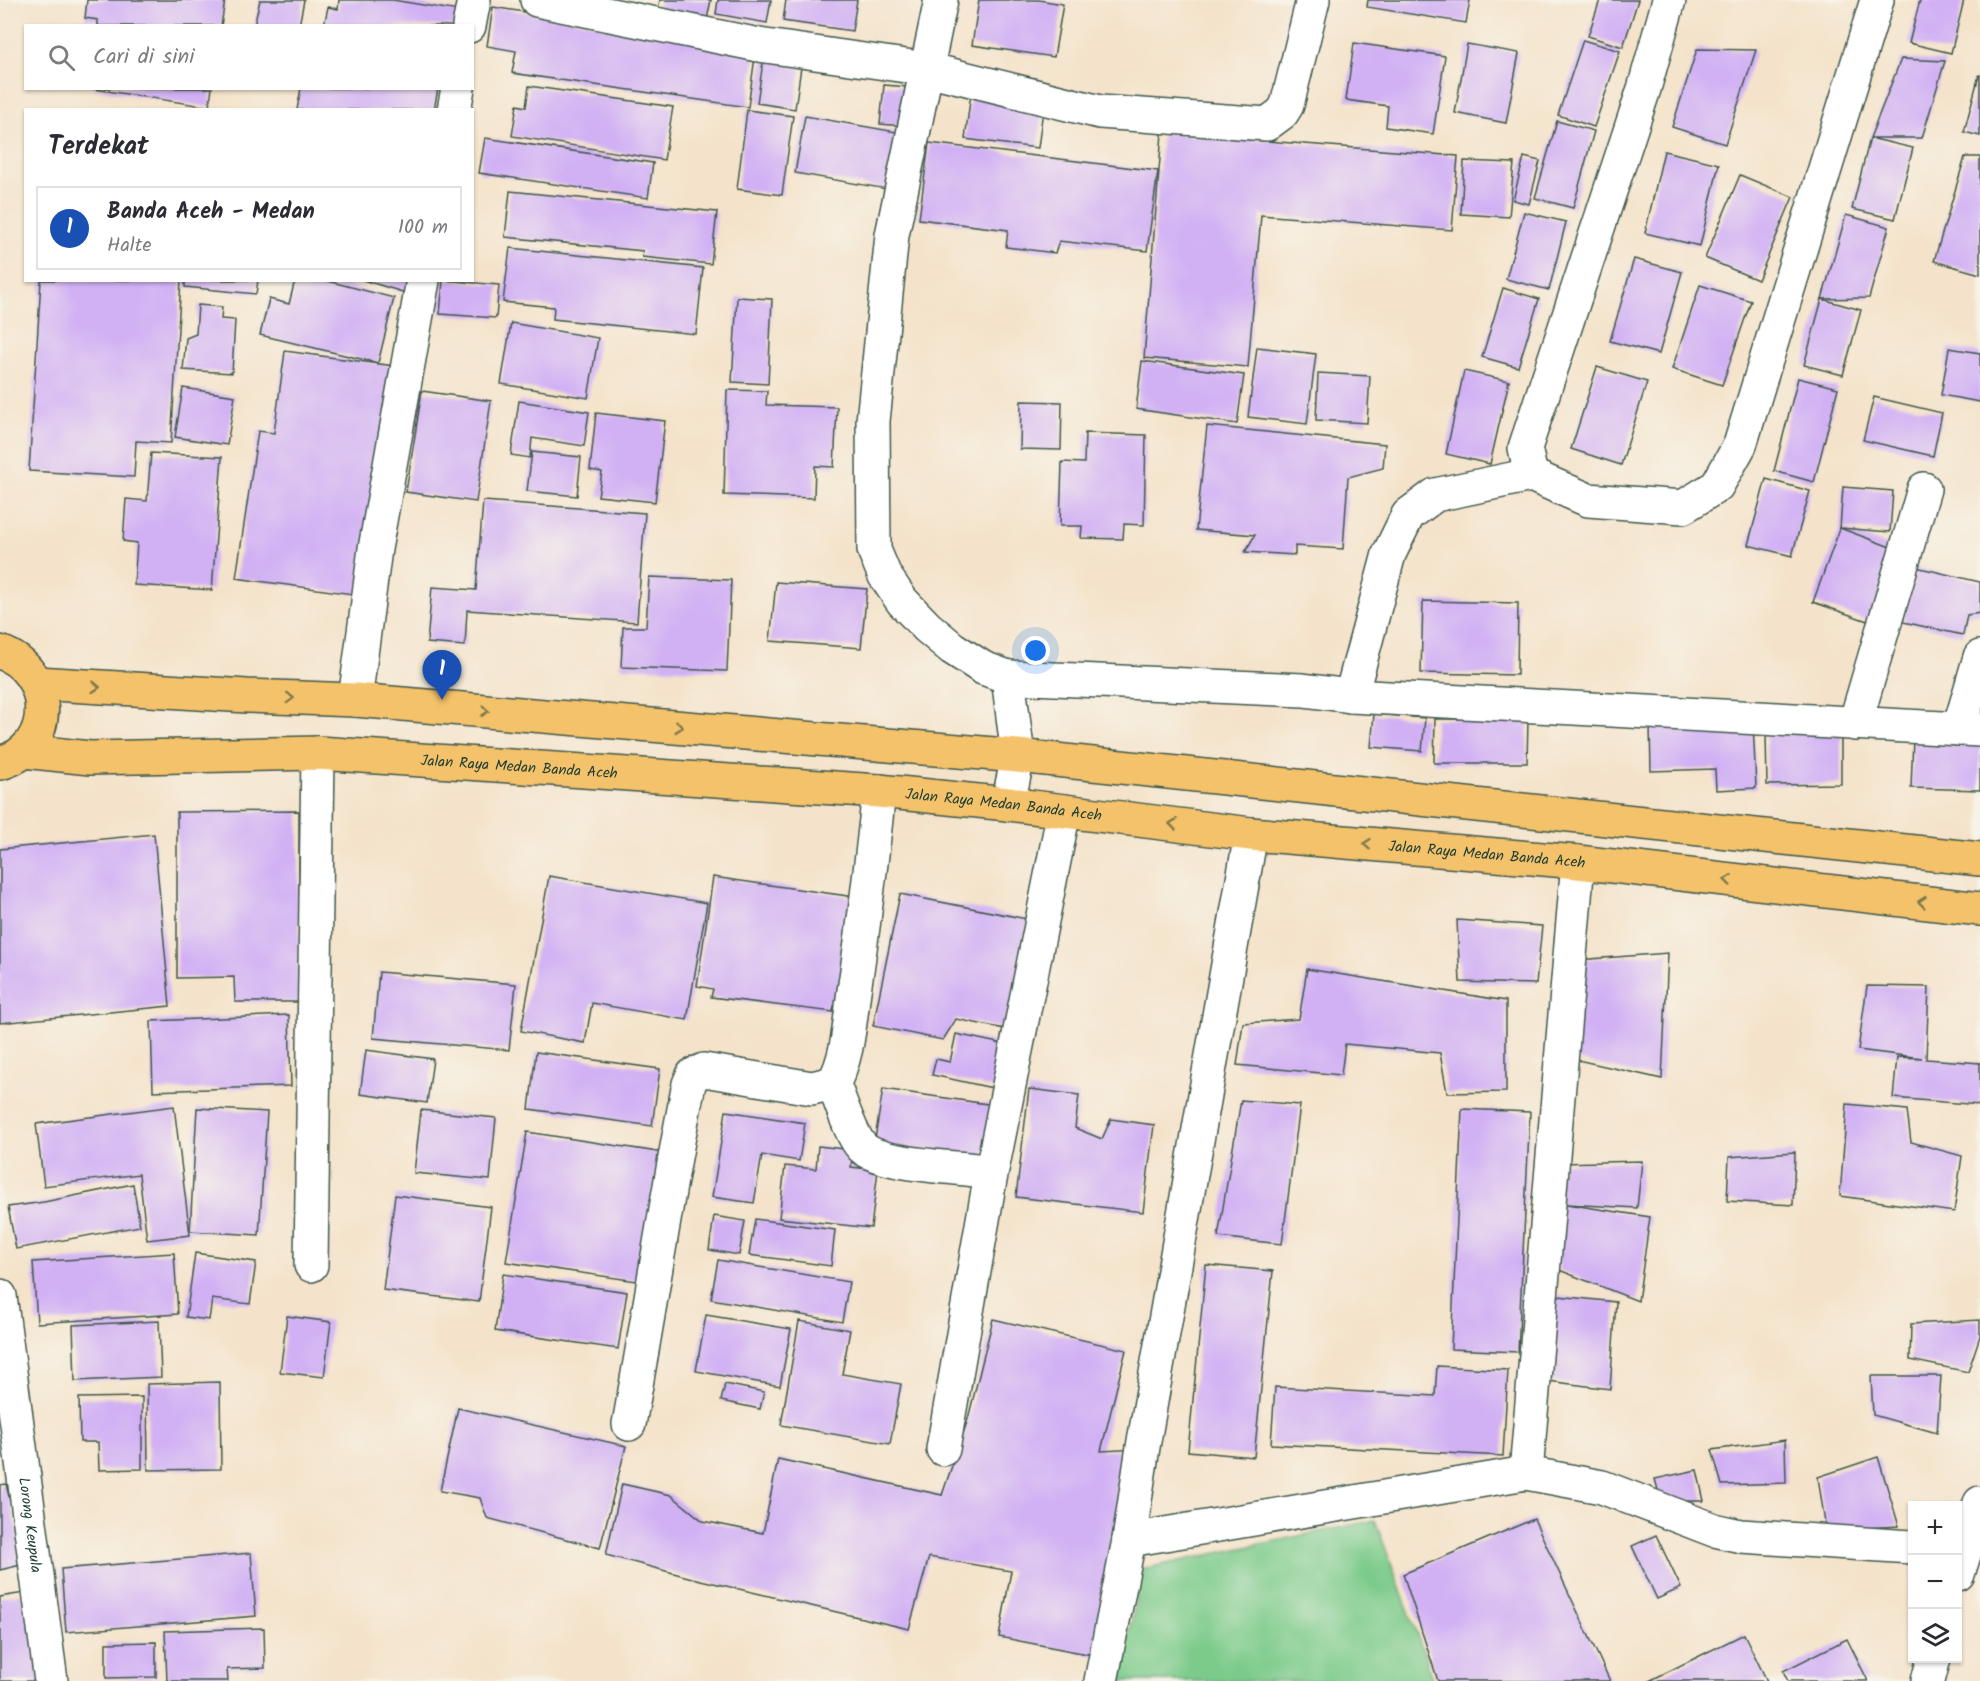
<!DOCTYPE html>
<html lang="id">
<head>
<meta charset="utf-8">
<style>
	body { margin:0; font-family:Kalam,sans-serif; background:#f2f2f3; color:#2b2b33 }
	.controls { position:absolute; right:18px; bottom:18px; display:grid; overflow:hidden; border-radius:0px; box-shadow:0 2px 4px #0004 }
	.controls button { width:54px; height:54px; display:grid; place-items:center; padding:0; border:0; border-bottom:2px solid #e1e1e2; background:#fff; color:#2b2b33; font:30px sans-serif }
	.you { position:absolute; left:1036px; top:651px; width:21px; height:21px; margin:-15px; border:4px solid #fff; border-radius:50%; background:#1a73e8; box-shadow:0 0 0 9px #1a73e833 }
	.badge { display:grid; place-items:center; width:39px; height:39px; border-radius:50%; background:#0f766e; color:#fff; font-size:20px; font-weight:700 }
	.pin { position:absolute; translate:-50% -50px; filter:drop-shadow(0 2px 3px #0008) }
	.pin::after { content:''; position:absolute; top:32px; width:21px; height:18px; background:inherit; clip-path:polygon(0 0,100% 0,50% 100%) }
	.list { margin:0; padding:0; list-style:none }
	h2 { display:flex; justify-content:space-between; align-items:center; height:78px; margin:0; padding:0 24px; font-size:26px }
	h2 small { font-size:20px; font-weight:400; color:#7c7c81 }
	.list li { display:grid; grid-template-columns:39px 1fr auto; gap:18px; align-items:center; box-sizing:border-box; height:84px; margin:0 12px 12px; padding:0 12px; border:2px solid #e1e1e2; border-radius:0px }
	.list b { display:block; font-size:22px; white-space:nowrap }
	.list p { margin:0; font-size:20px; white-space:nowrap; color:#7c7c81 }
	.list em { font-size:20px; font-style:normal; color:#7c7c81 }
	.icon { flex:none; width:33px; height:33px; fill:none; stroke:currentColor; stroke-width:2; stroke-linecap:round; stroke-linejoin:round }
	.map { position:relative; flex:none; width:1980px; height:1681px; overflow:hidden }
	.search { position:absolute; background:#fff; box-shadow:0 2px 4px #0004; left:24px; top:24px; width:450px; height:66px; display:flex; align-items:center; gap:15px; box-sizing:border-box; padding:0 21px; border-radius:0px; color:#7c7c81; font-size:22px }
	.panel { position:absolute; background:#fff; box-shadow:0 2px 4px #0004; left:24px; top:108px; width:450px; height:174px; border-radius:0px }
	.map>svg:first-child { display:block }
	.green { fill:#7ccb8b; stroke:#4e8460; stroke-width:1.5 }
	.building { fill:#d1b1f4 }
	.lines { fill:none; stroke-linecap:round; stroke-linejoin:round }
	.minor-casing { stroke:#3f564a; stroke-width:36 }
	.highway-casing { stroke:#3f564a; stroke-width:36 }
	.minor { stroke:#fff; stroke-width:33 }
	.highway { stroke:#f4c26a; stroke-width:33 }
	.oneway { stroke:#7f794c }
	.labels { text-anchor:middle; stroke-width:4.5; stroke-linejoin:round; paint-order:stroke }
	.street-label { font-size:15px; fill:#1f3d34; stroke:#f7f3e8 }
</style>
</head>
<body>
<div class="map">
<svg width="1980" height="1681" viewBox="0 0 1980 1681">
	<rect width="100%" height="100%" fill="#f7f3e8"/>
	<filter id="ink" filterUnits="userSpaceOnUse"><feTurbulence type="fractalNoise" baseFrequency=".0167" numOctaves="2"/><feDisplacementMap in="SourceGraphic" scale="12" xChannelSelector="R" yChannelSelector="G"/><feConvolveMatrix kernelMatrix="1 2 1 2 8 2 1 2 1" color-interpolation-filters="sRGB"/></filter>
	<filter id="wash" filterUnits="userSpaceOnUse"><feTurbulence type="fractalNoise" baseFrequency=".008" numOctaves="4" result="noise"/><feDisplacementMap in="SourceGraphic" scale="24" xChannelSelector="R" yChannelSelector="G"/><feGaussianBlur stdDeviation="1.35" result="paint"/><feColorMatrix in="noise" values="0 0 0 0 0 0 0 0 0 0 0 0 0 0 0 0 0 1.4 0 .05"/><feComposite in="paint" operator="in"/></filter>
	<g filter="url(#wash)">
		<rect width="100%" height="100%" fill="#f4e3ca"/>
		<polygon class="green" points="1375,1520 1434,1681 1120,1681 1142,1569"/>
		<g id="blocks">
			<g class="building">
				<polygon points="87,0 225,0 221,26 98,26 98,20 85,18"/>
				<polygon points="260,0 304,0 299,26 254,26"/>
				<polygon points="339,0 393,0 459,11 457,26 324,26 328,7 338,9"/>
				<polygon points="660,0 711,0 706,24 657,13"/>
				<polygon points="718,0 771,0 767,23 716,14"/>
				<polygon points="786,0 857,0 852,31 783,21"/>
				<polygon points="979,0 1039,0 1063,4 1054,57 972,45"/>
				<polygon points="1368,0 1470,0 1466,23 1367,7"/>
				<polygon points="1600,0 1638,0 1623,47 1588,36"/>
				<polygon points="1920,0 1964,0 1951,53 1909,43"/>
				<polygon points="493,7 756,50 748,107 512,73 516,51 487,46"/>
				<polygon points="1583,40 1620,51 1594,127 1558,115"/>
				<polygon points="1354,43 1445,56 1433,134 1386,127 1388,106 1346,100"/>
				<polygon points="1467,44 1519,53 1506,123 1455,113"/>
				<polygon points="1697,49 1756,50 1725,144 1672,127"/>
				<polygon points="764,55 802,60 795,109 757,103"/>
				<polygon points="1901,59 1945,61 1922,138 1870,138 1913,148 1895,219 1852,209 1870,138"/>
				<polygon points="1979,75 1980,75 1980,136 1964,132"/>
				<polygon points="884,85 908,87 904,126 880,124"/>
				<polygon points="529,86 673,107 664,160 512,136 517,105 526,107"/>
				<polygon points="88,88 212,88 209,107"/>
				<polygon points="301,88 438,88 434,110 297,110"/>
				<polygon points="971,93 1044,102 1038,148 965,139"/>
				<polygon points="747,110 793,116 782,195 737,189"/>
				<polygon points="805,116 908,134 898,191 795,173"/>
				<polygon points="1557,121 1594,131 1573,208 1535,198"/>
				<polygon points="1162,133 1458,156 1452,230 1261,215 1248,367 1144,358"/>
				<polygon points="485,138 653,163 648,198 479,173"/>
				<polygon points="929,143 1158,171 1147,251 1059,241 1055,253 1006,247 1008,230 919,219"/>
				<polygon points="1664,151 1719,164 1700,246 1645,233"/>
				<polygon points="1524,157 1540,161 1529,204 1513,200"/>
				<polygon points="1965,157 1980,157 1980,274 1934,261"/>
				<polygon points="1464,161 1514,163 1509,217 1461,214"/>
				<polygon points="1740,175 1793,197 1758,280 1705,258"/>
				<polygon points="510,191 717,212 711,264 642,257 643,251 505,237"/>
				<polygon points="1524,212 1566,222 1549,290 1506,279"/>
				<polygon points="1846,215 1889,227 1869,298 1822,299"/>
				<polygon points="510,248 703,268 696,334 553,319 554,307 503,302"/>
				<polygon points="1634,259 1682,272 1659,354 1610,341"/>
				<polygon points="41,280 181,280 171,443 136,441 134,477 29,471"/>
				<polygon points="185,280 258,280 256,294 185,287"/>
				<polygon points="295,280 324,280 394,298 378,363 260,335 269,299 289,304"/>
				<polygon points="363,280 410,280 406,293"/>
				<polygon points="443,280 499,285 496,318 440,314"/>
				<polygon points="1700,285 1751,301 1722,385 1672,369"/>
				<polygon points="1503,288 1539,299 1518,367 1482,357"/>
				<polygon points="737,297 772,299 768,384 732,382"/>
				<polygon points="1822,299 1861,310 1843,375 1804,365"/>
				<polygon points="198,305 222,307 221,319 235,320 232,373 183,370 186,338 196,334"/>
				<polygon points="511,323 598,338 588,398 501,384"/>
				<polygon points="1257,347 1316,354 1307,424 1248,417"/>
				<polygon points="1949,348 1980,353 1980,402 1941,395"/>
				<polygon points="285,351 394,366 360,595 236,578 258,431 274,433"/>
				<polygon points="1142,361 1244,375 1237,424 1136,409"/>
				<polygon points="1597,367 1647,382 1621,465 1571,449"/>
				<polygon points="1464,371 1509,381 1490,464 1446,454"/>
				<polygon points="1318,373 1370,376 1367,423 1316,420"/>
				<polygon points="1798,378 1838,388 1814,482 1774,471"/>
				<polygon points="183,388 235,396 227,445 175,437"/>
				<polygon points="727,390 767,391 766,405 837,407 834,467 815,466 814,498 724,495"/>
				<polygon points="422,391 491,401 476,502 406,492"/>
				<polygon points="1874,397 1942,413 1933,456 1863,440"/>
				<polygon points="519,401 589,412 584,446 532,438 530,458 511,455"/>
				<polygon points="1021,401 1062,402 1061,450 1020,449"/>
				<polygon points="596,413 665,421 655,502 598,496 602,472 590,470"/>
				<polygon points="1207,426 1385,444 1383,468 1348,477 1343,549 1295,546 1295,555 1245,552 1255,535 1196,530"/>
				<polygon points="1085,433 1146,435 1144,525 1124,524 1123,539 1081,538 1082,526 1060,526 1062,462 1084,463"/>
				<polygon points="532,452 581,457 577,496 527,491"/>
				<polygon points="151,453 222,457 212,590 134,585 137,543 123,541 126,499 147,501"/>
				<polygon points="1766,479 1810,491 1792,556 1748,545"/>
				<polygon points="1843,487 1893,491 1890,532 1840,528"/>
				<polygon points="483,501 645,513 637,622 467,610 465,646 427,643 432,587 476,590"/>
				<polygon points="1840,528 1901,551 1876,624 1813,602"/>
				<polygon points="1916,567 1980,582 1980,613 1967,615 1963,635 1903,622"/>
				<polygon points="649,577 731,580 727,671 621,667 623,627 646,627"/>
				<polygon points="776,582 867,589 861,648 770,641"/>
				<polygon points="1423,601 1518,603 1517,675 1421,673"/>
				<polygon points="1374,714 1425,718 1422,751 1371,747"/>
				<polygon points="1435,719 1528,719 1527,763 1434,763"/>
				<polygon points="1753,722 1756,788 1716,790 1715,769 1651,771 1650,725"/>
				<polygon points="1841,733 1841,784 1767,785 1766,734"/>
				<polygon points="1913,738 1980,741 1980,790 1911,788"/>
				<polygon points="299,811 299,1002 235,1002 234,977 177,978 177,812"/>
				<polygon points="154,834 170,1006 0,1023 0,849"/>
				<polygon points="549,876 707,903 687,1020 592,1003 585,1043 521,1031"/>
				<polygon points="713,877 862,898 846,1007 834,1006 833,1012 711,997 713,989 697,986"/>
				<polygon points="900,894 1032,920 1010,1030 956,1019 943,1040 873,1026"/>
				<polygon points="1457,920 1542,926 1536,984 1460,982"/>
				<polygon points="1668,953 1662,1079 1573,1059 1577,960"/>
				<polygon points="1307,969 1506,1001 1506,1092 1447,1093 1440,1053 1345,1044 1341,1075 1237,1065 1243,1023 1299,1019"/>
				<polygon points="379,972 516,984 509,1050 373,1038"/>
				<polygon points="1867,986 1929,987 1926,1059 1980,1063 1980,1105 1893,1098 1897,1057 1922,1058 1858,1050"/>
				<polygon points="289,1015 291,1086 153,1091 151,1021"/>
				<polygon points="956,1034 1012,1046 1002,1090 932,1075 936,1059 950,1062"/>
				<polygon points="366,1050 433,1059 427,1103 360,1094"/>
				<polygon points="536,1052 660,1069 652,1126 529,1109"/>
				<polygon points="883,1089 994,1105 985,1161 874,1145"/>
				<polygon points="1029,1089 1079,1095 1075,1128 1102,1139 1111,1119 1154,1125 1143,1212 1016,1197"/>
				<polygon points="1241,1100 1300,1105 1282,1244 1218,1237"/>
				<polygon points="1847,1104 1907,1110 1911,1142 1962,1156 1954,1212 1840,1196"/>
				<polygon points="174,1106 190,1235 147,1240 139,1174 44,1186 36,1124"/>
				<polygon points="197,1108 267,1112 259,1235 190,1231"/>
				<polygon points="1462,1109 1530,1112 1518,1352 1451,1349"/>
				<polygon points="421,1110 496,1118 490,1180 414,1173"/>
				<polygon points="726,1111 805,1123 799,1161 762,1155 754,1203 712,1197"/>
				<polygon points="527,1132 664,1153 643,1282 506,1262"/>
				<polygon points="818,1146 853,1150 851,1167 878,1170 871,1228 779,1218 785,1166 816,1169"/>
				<polygon points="1795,1152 1793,1205 1727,1201 1729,1157"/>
				<polygon points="1642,1161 1637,1208 1566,1204 1650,1217 1638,1301 1559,1270 1560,1163"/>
				<polygon points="133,1184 140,1226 16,1249 8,1207 44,1202"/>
				<polygon points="395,1195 491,1207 479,1302 383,1290"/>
				<polygon points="714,1216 745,1221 739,1255 709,1250"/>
				<polygon points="755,1219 835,1230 831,1266 749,1255"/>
				<polygon points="174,1253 178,1314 37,1323 33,1262"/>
				<polygon points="195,1253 256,1262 250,1304 212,1299 209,1320 186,1317"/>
				<polygon points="718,1260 849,1282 842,1322 711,1299"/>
				<polygon points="1206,1265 1273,1271 1254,1457 1188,1451"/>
				<polygon points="503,1274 627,1292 618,1349 495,1331"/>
				<polygon points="1548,1295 1616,1302 1610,1389 1548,1381"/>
				<polygon points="706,1315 791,1329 780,1386 696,1371"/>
				<polygon points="287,1316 331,1322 324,1377 280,1372"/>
				<polygon points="993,1319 1126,1350 1101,1451 1140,1449 1103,1657 999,1637 1011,1571 929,1557 909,1629 692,1578 606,1555 622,1484 671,1495 703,1521 763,1533 778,1459 942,1495 968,1419"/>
				<polygon points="1980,1320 1980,1336 1968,1372 1910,1360 1911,1324"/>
				<polygon points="159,1321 161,1377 75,1381 73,1325"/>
				<polygon points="799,1321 850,1330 842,1374 901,1384 890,1444 781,1425"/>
				<polygon points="1437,1366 1508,1370 1503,1456 1271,1444 1275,1387 1435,1396"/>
				<polygon points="1871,1376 1941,1376 1937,1433 1873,1415"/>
				<polygon points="220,1382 221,1469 148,1470 147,1384"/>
				<polygon points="725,1384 764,1392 760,1409 721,1401"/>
				<polygon points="142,1397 142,1469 99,1470 98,1442 80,1442 79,1398"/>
				<polygon points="458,1408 626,1446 600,1548 487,1518 480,1498 440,1491"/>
				<polygon points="1785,1440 1786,1483 1722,1485 1712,1450"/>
				<polygon points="1878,1457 1899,1526 1826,1530 1818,1477"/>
				<polygon points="1697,1470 1704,1501 1661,1501 1655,1479"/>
				<polygon points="6,1484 25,1564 0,1570 0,1485"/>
				<polygon points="1534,1519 1610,1681 1438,1681 1403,1574"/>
				<polygon points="1656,1535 1681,1588 1657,1599 1632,1546"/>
				<polygon points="251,1553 256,1616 66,1632 61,1569"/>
				<polygon points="24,1593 43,1681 0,1681 0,1597"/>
				<polygon points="264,1628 265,1668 227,1669 228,1681 167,1681 165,1631"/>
				<polygon points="1744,1634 1767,1681 1649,1681"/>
				<polygon points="1847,1639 1868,1681 1788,1681 1783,1671"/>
				<polygon points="156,1642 156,1677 106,1678 106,1643"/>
			</g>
		</g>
	</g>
	<g filter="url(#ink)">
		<use href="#blocks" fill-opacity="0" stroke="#3f564a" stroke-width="1.5"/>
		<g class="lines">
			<defs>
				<g id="minor">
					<polyline points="537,0 759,45 927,69 1100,112 1267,124 1282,113 1287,105 1313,0"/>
					<polyline points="941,0 892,235 873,421 874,550 885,576 902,601 927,627 952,648 983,668 1008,677 1018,756 1008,804"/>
					<polyline points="469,26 474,0"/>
					<polyline points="454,110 458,88"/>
					<polyline points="1531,475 1525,448 1644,89 1669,0"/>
					<polyline points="1008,677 1303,690 1351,696 1980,730"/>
					<polyline points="1351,696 1389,554 1408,515 1435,495 1531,475 1588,500 1683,507 1717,486 1740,445 1877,0"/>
					<polyline points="355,700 375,549 423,280"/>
					<polyline points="1855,724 1924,489"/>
					<polyline points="1959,729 1980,657"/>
					<path d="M833,1083c7,16 18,53 29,64 16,17 89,20 114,23l9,6 4,9 -46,264"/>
					<polyline points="989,1185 1064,811"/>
					<polyline points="311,1265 318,753"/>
					<path id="s1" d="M0,1296l51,385"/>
					<path d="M629,1424c21,-113 37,-227 60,-340l4,-9 11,-5 108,18 21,-5c15,-23 17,-64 21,-92 10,-67 18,-133 25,-200"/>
					<polyline points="1526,1473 1602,1487 1714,1530 1741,1536 1912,1547"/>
					<polyline points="1129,1540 1526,1473 1578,862"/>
					<polyline points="1958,1574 1980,1503"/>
					<polyline points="1101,1681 1129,1540 1143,1447 1251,834"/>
					<polyline points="1928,1681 1934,1658"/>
				</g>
				<g id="highway">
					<path d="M0,652c54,19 57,96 0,111"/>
					<polyline points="37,683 247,696 355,700 1018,756 1980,859"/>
					<path id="s2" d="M24,751l66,7 228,-5 561,38 129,13 243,30 327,28 402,47"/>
				</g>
			</defs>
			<use href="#minor" class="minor-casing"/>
			<use href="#highway" class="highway-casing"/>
			<use href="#minor" class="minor"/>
			<use href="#highway" class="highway"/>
		</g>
		<defs><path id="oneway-chevron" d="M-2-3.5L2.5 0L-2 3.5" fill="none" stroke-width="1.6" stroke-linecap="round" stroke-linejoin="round" transform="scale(1.5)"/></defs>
		<g class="oneway">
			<use href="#oneway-chevron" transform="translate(96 687) rotate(4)"/>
			<use href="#oneway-chevron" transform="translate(290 698) rotate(2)"/>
			<use href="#oneway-chevron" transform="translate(485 711) rotate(5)"/>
			<use href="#oneway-chevron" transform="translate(679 727) rotate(5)"/>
			<use href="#oneway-chevron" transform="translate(1173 824) rotate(-173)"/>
			<use href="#oneway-chevron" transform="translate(1367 844) rotate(-175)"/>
			<use href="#oneway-chevron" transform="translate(1728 880) rotate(-173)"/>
			<use href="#oneway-chevron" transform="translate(1922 902) rotate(-174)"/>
		</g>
	</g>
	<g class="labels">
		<g class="street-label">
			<text dy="5" stroke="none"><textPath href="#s2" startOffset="496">Jalan Raya Medan Banda Aceh</textPath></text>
			<text dy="5" stroke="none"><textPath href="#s2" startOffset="982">Jalan Raya Medan Banda Aceh</textPath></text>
			<text dy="5" stroke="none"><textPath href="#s2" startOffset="1468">Jalan Raya Medan Banda Aceh</textPath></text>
			<text dy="5" stroke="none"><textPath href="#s1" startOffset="231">Lorong Keupula</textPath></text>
		</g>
	</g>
</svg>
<div class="controls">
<button>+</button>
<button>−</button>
<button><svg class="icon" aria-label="layers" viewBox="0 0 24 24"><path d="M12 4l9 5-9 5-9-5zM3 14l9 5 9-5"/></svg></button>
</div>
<div class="you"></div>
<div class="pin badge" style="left:442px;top:700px;background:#1a4fb4">1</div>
<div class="search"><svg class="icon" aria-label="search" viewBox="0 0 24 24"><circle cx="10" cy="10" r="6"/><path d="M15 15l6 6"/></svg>Cari di sini</div>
<section class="panel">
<h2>Terdekat<small></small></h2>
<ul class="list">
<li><span class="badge" style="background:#1a4fb4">1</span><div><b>Banda Aceh - Medan</b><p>Halte</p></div><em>100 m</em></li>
</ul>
</section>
</div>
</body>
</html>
